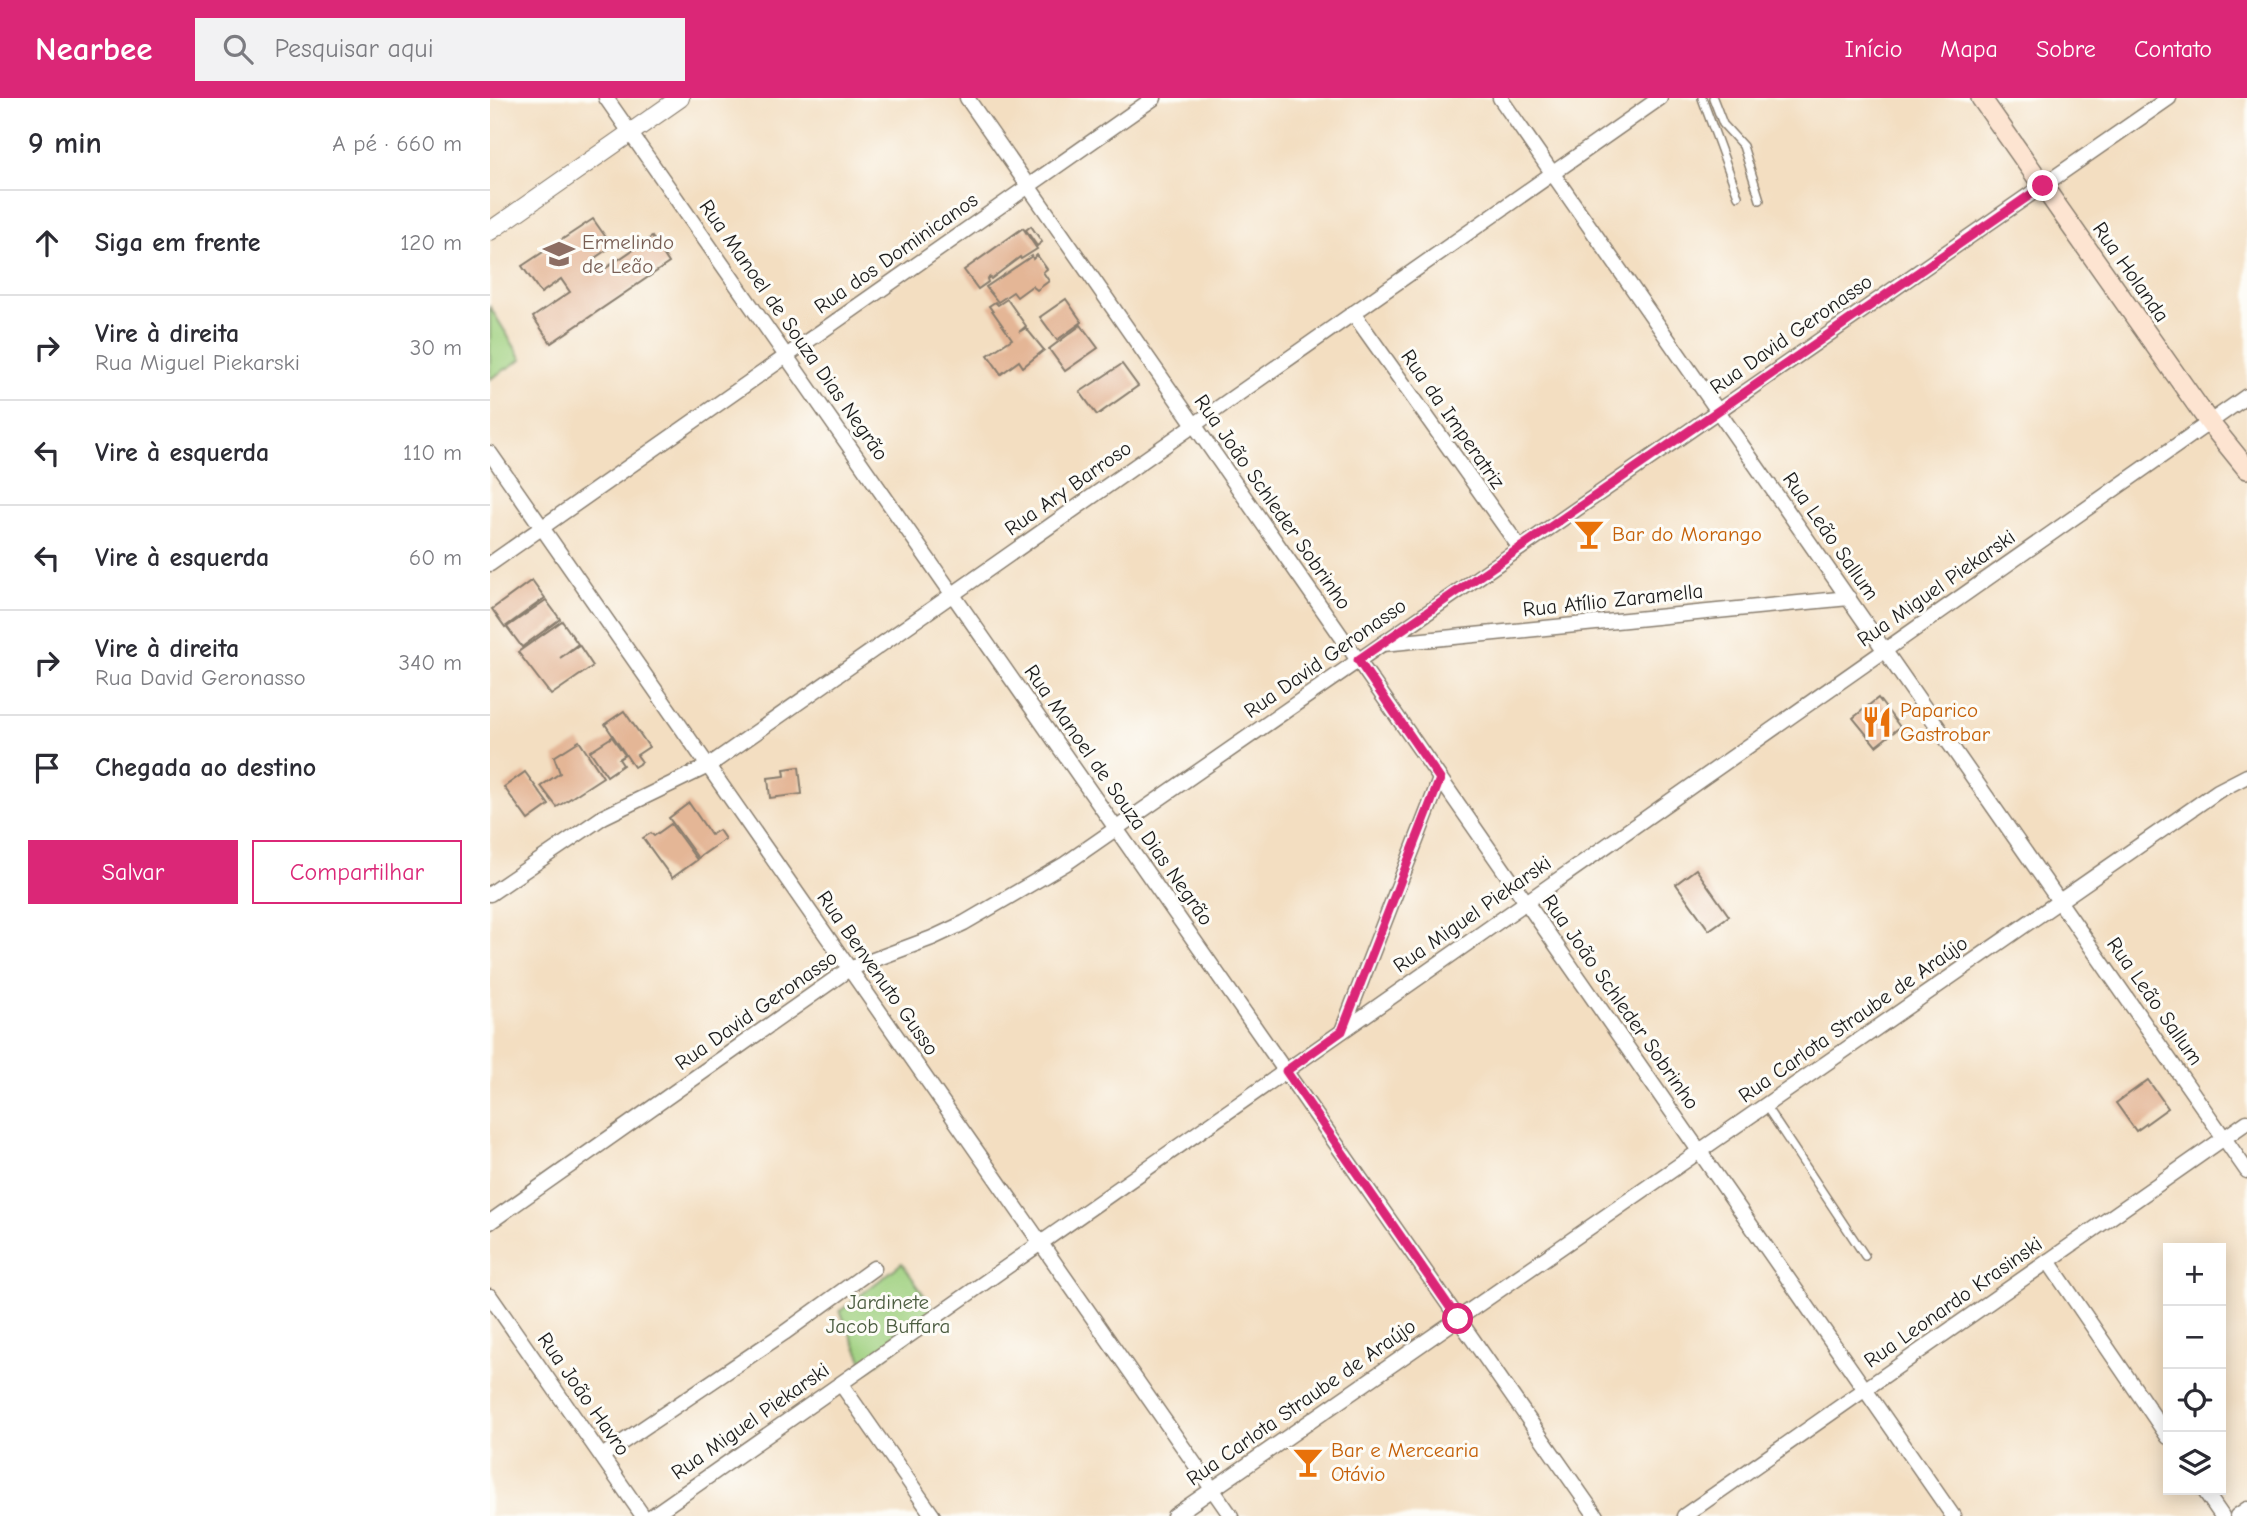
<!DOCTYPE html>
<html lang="pt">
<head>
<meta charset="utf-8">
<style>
	body { margin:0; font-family:"Comic Neue",sans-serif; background:#f2f2f3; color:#2b2b33 }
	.controls { position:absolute; right:21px; bottom:21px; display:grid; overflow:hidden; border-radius:0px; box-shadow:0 4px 18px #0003 }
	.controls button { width:63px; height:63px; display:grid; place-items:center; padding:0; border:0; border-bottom:2px solid #e1e1e2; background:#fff; color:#2b2b33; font:35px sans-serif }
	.stop { position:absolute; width:21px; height:21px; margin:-16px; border:5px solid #db2777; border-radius:50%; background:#fff }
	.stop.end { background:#db2777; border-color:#fff; box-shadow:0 2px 7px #0008 }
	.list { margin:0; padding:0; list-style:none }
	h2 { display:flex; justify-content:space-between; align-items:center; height:91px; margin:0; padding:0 28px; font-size:30px }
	h2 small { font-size:23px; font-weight:400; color:#7c7c81 }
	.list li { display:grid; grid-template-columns:46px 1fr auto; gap:21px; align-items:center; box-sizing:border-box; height:105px; padding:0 28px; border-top:2px solid #e1e1e2 }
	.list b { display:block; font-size:26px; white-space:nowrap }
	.list p { margin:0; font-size:23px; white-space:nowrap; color:#7c7c81 }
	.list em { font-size:23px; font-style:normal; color:#7c7c81 }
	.actions { display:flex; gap:14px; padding:21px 28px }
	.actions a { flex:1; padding:16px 0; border:2px solid #db2777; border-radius:0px; text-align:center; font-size:24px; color:#db2777 }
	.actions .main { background:#db2777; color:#fff }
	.icon { flex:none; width:38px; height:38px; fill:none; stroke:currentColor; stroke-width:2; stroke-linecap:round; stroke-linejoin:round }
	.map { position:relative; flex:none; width:1757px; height:1418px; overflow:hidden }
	header { display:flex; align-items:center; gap:42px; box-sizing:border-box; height:98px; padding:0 35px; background:#db2777; color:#fff }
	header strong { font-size:33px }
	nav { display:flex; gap:38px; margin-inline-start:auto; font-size:24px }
	.search { width:490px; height:63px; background:#f2f2f3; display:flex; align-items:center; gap:18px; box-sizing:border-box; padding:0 24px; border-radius:0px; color:#7c7c81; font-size:26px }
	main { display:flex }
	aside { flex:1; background:#fff }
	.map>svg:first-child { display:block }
	.green { fill:#9fd07f; stroke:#5e764e; stroke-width:2 }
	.building { fill:#e4b696 }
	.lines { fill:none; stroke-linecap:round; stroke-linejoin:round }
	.service-casing { stroke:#887d6e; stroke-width:10 }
	.minor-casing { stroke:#887d6e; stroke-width:17 }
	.tertiary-casing { stroke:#887d6e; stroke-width:20 }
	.secondary-casing { stroke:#887d6e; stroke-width:22 }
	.service { stroke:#fff; stroke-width:7 }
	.minor { stroke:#fff; stroke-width:14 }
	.tertiary { stroke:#fff; stroke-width:18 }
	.secondary { stroke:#fde4d1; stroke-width:19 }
	.route { stroke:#db2777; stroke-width:9 }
	.labels { text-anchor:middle; stroke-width:6; stroke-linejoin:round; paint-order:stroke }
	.education-label { font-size:21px; fill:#785e54; stroke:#fdfcf7; text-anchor:start }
	.street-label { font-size:21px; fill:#1c1c1c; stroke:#fdfcf7 }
	.food-label { font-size:21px; fill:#c56008; stroke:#fdfcf7; text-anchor:start }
	.park-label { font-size:21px; fill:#4a5b3f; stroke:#fdfcf7 }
</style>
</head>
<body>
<header>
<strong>Nearbee</strong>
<div class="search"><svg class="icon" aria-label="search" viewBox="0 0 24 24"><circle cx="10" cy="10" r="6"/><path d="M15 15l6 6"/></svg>Pesquisar aqui</div>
<nav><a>Início</a><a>Mapa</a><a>Sobre</a><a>Contato</a></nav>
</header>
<main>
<aside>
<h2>9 min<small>A pé · 660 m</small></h2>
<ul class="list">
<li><svg class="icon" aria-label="ahead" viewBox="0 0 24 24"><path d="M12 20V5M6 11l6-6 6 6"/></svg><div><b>Siga em frente</b></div><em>120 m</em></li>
<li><svg class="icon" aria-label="right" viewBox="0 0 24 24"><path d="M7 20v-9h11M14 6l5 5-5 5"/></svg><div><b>Vire à direita</b><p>Rua Miguel Piekarski</p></div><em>30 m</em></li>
<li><svg class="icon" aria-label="left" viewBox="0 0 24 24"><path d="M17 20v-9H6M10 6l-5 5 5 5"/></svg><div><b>Vire à esquerda</b></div><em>110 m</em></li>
<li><svg class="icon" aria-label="left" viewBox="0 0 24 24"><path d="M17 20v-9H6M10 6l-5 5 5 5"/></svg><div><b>Vire à esquerda</b></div><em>60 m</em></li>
<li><svg class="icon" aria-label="right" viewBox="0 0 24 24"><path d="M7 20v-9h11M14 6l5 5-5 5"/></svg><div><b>Vire à direita</b><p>Rua David Geronasso</p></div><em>340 m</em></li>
<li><svg class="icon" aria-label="arrive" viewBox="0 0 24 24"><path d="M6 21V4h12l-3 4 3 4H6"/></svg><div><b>Chegada ao destino</b></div></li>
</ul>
<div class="actions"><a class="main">Salvar</a><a>Compartilhar</a></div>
</aside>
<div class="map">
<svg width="1757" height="1418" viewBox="0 0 1757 1418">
	<rect width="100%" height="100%" fill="#fdfcf7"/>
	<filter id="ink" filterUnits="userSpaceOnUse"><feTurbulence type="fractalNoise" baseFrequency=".0143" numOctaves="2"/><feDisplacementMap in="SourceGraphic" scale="14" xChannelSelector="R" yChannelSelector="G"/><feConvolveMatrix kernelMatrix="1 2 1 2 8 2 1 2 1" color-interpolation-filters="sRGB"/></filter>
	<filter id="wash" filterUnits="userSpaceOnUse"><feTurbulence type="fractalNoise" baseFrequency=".00686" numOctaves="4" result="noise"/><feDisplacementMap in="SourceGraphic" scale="28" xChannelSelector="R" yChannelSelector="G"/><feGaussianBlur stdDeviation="1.57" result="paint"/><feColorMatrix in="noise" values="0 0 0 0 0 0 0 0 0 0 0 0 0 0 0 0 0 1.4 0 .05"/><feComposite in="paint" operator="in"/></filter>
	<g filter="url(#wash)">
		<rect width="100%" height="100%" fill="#f3dec1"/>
		<g class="green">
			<polygon points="0,209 32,261 0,281"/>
			<polygon points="412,1165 449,1219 377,1273 350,1213"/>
		</g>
		<g id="blocks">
			<g class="building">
				<polygon points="103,121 122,148 102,162 110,174 162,139 179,165 61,245 43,219 80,194 71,181 51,195 32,168"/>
				<polygon points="541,128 552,144 547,148 536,132"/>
				<polygon points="533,130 547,151 531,161 530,159 501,181 500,179 497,181 498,184 488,191 474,172"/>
				<polygon points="547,157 557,171 553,174 559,183 547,192 542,188 527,199 523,194 508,204 496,189 542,158 543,161"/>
				<polygon points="517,201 536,228 529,234 536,230 554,252 533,269 529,263 511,276 498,257 522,241 499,208 505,204 508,207"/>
				<polygon points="576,201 592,224 567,242 550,219"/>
				<polygon points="591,227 608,250 575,273 559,251"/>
				<polygon points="632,266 648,288 607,317 590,294"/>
				<polygon points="42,482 55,500 15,529 2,511"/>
				<polygon points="56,502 70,521 32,549 17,529"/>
				<polygon points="72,523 88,546 70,560 89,547 103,568 61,597 28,554"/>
				<polygon points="1388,600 1410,629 1386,648 1363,620"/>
				<polygon points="134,613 159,649 147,657 152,664 144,669 115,626"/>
				<polygon points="122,639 135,657 129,661 133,667 117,678 100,653"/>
				<polygon points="89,643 113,679 67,709 51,688 70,675 64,659"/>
				<polygon points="309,669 312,696 280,700 278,680 295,678 294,671"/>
				<polygon points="35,674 59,707 38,722 14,689"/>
				<polygon points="199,705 221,737 229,732 235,741 208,760 179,720"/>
				<polygon points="181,726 207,762 182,780 153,740 161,735 164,738"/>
				<polygon points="1206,771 1239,818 1219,832 1186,786"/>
				<polygon points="1658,982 1678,1010 1646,1033 1626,1005"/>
			</g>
		</g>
	</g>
	<g filter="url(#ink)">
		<use href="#blocks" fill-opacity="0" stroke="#887d6e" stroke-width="2"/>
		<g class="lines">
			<defs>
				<g id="service">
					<polyline points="1212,0 1248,98"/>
					<polyline points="1223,0 1233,26 1253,48 1270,102"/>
					<polyline points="1275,1007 1375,1158"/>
				</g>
				<g id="minor">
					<polyline points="116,0 1106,1418"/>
					<polyline points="477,0 1463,1418"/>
					<polyline points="1010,0 1757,1073"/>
					<polyline points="863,215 1030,450"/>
					<polyline points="0,355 741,1418"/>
					<polyline points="0,466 664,0"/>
					<polyline points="893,546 1359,500"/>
					<polyline points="0,796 113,719 218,668 1170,0"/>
					<polyline points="852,933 950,681"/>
					<polyline points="0,1124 359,871 442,840 474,825 575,766 1679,0"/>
					<polyline points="1558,1163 1678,1339"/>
					<polyline points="0,1198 153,1418"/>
					<polyline points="351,1286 443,1418"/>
					<polyline points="112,1358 294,1235 384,1170"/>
					<polyline points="1714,1392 1732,1418"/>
					<polyline points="162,1418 1757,298"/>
					<polyline points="684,1418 1728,693 1757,678"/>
					<polyline points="1194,1418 1757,1024"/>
					<polyline points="1747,1418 1757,1411"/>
				</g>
				<polyline id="tertiary" points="0,133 190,0"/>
				<polyline id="secondary" points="1491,0 1719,324 1757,371"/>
			</defs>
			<use href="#service" class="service-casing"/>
			<use href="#minor" class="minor-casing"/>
			<use href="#tertiary" class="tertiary-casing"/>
			<use href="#secondary" class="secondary-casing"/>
			<use href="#service" class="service"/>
			<use href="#minor" class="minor"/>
			<use href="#tertiary" class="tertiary"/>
			<use href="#secondary" class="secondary"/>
		</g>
	</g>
	<g class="lines" filter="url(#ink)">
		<polyline class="route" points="968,1221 796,973 852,933 950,681 868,562 1553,88"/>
	</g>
	<defs>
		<symbol id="school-bare" viewBox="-9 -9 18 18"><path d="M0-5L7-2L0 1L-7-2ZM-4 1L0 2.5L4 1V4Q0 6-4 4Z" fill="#8d6e63" stroke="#fdfcf7" stroke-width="2.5" paint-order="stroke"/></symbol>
		<symbol id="bar-bare" viewBox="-9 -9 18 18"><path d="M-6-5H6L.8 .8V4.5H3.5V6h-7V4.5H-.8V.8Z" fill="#e8710a" stroke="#fdfcf7" stroke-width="2.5" paint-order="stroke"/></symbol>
		<symbol id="restaurant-bare" viewBox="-9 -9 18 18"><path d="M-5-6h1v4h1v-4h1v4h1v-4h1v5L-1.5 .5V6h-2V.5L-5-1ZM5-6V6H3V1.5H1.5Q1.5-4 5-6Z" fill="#e8710a" stroke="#fdfcf7" stroke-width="2.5" paint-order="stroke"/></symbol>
	</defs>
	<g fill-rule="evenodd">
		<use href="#school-bare" x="47" y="134" width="44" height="44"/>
		<use href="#bar-bare" x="1077" y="414" width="44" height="44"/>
		<use href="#restaurant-bare" x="1365" y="602" width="44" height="44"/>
		<use href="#bar-bare" x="796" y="1342" width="44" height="44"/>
	</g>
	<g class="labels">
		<g class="education-label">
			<text x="92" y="151">Ermelindo<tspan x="92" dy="24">de Leão</tspan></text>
		</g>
		<g class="street-label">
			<text transform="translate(406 155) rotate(-35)" y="7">Rua dos Dominicanos</text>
			<text transform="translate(1641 174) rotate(55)" y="7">Rua Holanda</text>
			<text transform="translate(304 232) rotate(55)" y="7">Rua Manoel de Souza Dias Negrão</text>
			<text transform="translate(1301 236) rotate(-35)" y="7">Rua David Geronasso</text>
			<text transform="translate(963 321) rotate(55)" y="7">Rua da Imperatriz</text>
			<text transform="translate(578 390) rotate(-35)" y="7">Rua Ary Barroso</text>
			<text transform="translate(783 404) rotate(55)" y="7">Rua João Schleder Sobrinho</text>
			<text transform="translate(1341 438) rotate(55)" y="7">Rua Leão Sallum</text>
			<text transform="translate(1446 490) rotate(-35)" y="7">Rua Miguel Piekarski</text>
			<text transform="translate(1123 502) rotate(-6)" y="7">Rua Atílio Zaramella</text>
			<text transform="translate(835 560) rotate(-35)" y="7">Rua David Geronasso</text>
			<text transform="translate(629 697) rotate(55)" y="7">Rua Manoel de Souza Dias Negrão</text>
			<text transform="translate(982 816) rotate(-35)" y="7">Rua Miguel Piekarski</text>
			<text transform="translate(388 875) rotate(55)" y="7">Rua Benvenuto Gusso</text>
			<text transform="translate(1665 903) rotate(55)" y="7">Rua Leão Sallum</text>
			<text transform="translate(1131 904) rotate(55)" y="7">Rua João Schleder Sobrinho</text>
			<text transform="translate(266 912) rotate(-35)" y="7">Rua David Geronasso</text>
			<text transform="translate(1363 921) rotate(-35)" y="7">Rua Carlota Straube de Araújo</text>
			<text transform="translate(1463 1204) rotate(-35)" y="7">Rua Leonardo Krasinski</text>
			<text transform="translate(94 1296) rotate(55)" y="7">Rua João Havro</text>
			<text transform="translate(811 1304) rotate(-35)" y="7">Rua Carlota Straube de Araújo</text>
			<text transform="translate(260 1323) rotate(-35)" y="7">Rua Miguel Piekarski</text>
		</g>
		<g class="food-label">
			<text x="1122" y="443">Bar do Morango</text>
			<text x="1410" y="619">Paparico<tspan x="1410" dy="24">Gastrobar</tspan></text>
			<text x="841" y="1359">Bar e Mercearia<tspan x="841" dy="24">Otávio</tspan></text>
		</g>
		<g class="park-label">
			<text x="398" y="1211">Jardinete<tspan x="398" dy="24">Jacob Buffara</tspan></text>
		</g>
	</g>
</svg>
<div class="controls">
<button>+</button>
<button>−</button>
<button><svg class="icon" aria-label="locate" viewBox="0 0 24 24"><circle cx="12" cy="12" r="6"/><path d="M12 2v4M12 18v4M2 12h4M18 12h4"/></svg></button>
<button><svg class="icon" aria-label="layers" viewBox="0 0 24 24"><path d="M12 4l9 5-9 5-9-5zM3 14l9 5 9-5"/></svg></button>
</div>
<div class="stop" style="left:968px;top:1221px"></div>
<div class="stop end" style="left:1553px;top:88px"></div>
</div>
</main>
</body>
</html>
